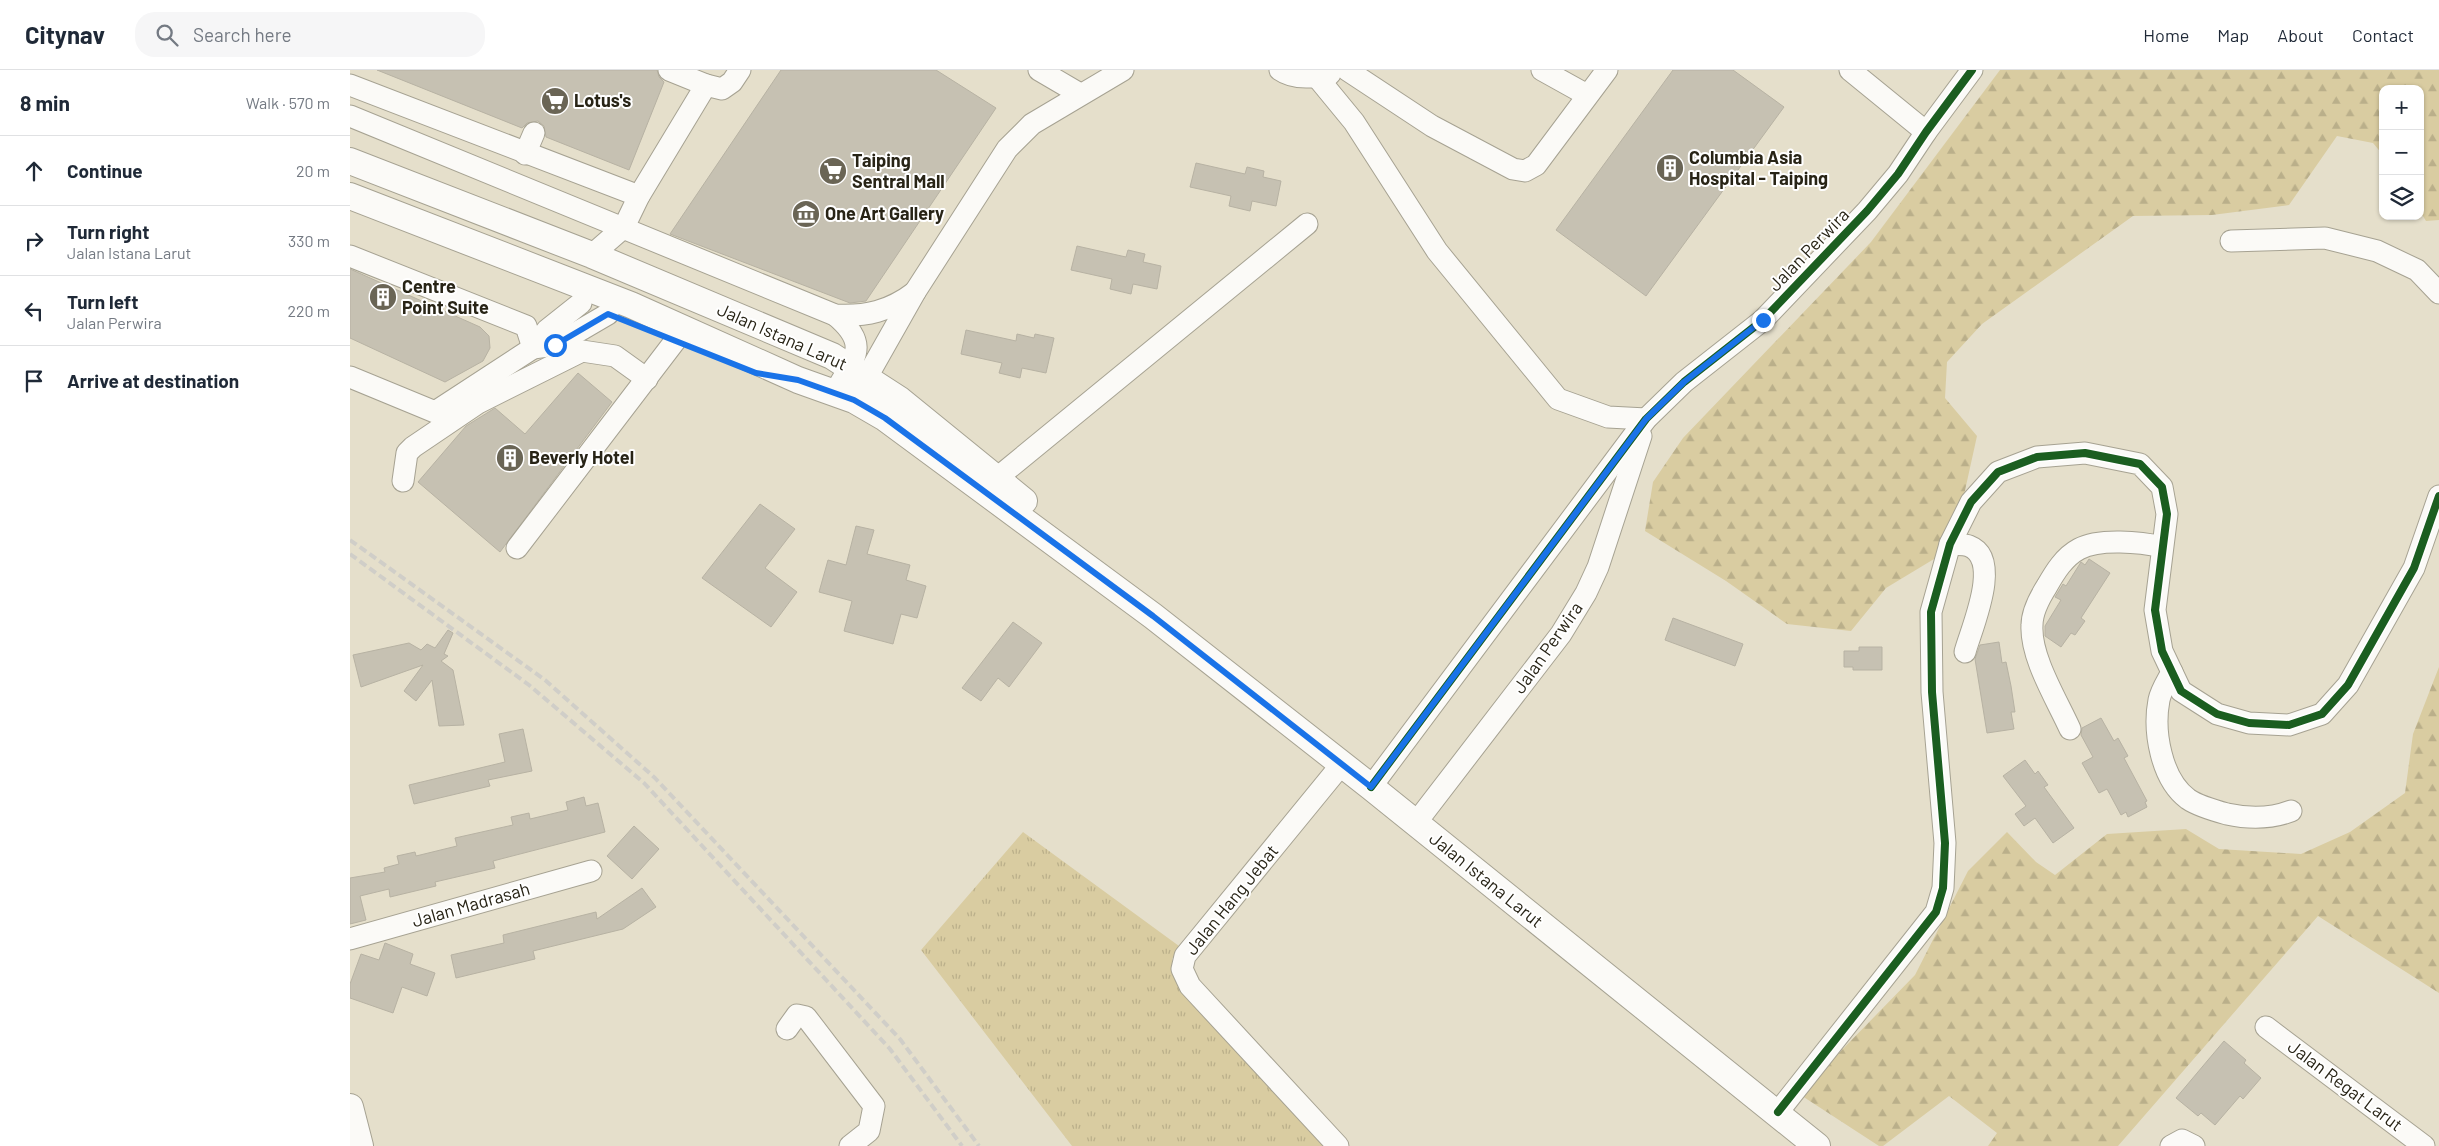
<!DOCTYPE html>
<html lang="en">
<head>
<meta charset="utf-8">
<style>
	body { margin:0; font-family:Barlow,sans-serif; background:#f6f6f7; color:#1f2937 }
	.controls { position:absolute; right:15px; top:15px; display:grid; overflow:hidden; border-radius:10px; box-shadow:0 1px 4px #0004 }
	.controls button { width:45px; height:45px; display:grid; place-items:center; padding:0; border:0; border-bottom:1px solid #e0e1e3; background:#fff; color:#1f2937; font:25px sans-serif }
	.stop { position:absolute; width:15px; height:15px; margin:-11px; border:4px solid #1a73e8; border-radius:50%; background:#fff }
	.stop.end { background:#1a73e8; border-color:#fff; box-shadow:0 1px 5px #0008 }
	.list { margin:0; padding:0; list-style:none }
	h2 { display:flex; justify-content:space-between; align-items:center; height:65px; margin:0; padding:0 20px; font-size:21px }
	h2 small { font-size:16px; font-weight:400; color:#747a83 }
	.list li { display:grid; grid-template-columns:32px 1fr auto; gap:15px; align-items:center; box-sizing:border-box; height:70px; padding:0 20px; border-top:1px solid #e0e1e3 }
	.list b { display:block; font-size:19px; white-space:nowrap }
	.list p { margin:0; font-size:16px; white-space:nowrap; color:#747a83 }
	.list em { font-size:16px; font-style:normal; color:#747a83 }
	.icon { flex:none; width:28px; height:28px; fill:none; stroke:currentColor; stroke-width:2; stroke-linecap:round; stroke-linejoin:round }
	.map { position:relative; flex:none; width:2089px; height:1076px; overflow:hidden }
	header { display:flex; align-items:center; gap:30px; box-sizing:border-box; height:70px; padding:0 25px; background:#fff; border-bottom:1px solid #e0e1e3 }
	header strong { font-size:24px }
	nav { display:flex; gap:28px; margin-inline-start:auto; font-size:18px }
	.search { width:350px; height:45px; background:#f6f6f7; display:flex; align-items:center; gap:12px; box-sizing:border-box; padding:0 18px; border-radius:20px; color:#747a83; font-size:19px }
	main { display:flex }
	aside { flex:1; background:#fff }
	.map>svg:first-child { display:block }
	.grass { fill:url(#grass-tufts) }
	.forest { fill:url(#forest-firs) }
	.building { fill:#c6c1b2; stroke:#b7b2a3 }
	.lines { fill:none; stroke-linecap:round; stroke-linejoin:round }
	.minor-casing { stroke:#a6a292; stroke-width:23 }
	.major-casing { stroke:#a6a292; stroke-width:28 }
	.minor { stroke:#fbfaf7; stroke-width:21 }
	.major { stroke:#fbfaf7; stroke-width:26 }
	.rail { stroke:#d0cec8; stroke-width:4; stroke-dasharray:8 4; stroke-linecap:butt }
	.cycleway-casing { stroke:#fff; stroke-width:11 }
	.cycleway { stroke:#1b5e20; stroke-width:8 }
	.route { stroke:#1a73e8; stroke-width:6 }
	.labels { text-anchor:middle; stroke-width:4; stroke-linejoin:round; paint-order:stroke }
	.poi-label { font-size:18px; font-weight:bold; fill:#282416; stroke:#fff; text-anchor:start }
	.street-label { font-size:18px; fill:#282416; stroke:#fff }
</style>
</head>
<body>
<header>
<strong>Citynav</strong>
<div class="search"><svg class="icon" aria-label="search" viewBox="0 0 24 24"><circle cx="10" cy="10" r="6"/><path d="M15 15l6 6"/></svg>Search here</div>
<nav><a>Home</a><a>Map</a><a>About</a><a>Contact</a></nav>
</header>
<main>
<aside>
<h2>8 min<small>Walk · 570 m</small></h2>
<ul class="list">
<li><svg class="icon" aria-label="ahead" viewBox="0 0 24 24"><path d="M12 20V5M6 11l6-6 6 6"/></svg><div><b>Continue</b></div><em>20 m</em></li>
<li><svg class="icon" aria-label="right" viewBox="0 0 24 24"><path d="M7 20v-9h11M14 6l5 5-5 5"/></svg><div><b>Turn right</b><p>Jalan Istana Larut</p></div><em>330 m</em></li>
<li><svg class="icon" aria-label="left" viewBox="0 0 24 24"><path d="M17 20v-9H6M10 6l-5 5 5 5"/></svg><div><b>Turn left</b><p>Jalan Perwira</p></div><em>220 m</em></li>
<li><svg class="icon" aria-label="arrive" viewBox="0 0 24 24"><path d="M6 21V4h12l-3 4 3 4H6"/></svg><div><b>Arrive at destination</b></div></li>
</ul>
</aside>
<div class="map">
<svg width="2089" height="1076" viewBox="0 0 2089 1076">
	<defs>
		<pattern id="grass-tufts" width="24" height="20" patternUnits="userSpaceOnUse" patternTransform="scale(1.25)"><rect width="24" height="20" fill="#d9cca1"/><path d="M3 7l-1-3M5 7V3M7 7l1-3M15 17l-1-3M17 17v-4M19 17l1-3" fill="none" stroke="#baaf8a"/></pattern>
		<pattern id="forest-firs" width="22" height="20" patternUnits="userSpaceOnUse" patternTransform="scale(1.25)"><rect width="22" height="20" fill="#d9cca1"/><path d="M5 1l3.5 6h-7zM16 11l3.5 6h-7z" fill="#baaf8a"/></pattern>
	</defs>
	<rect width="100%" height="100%" fill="#e5dfcb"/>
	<polygon class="grass" points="673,762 829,876 822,889 829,913 983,1076 722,1076 571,880"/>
	<g class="forest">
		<polygon points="1650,0 2089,0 2089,150 2076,151 2070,141 2070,19 2033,19 2033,85 2023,73 1987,66 1939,135 1862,145 1783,146 1632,254 1597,292 1595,328 1627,366 1614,425 1589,486 1536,518 1501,561 1437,554 1376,511 1295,461 1303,412 1333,368 1521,172"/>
		<polygon points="2089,597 2089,923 1968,846 1768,1076 1638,1076 1647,1063 1599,1026 1533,1076 1529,1076 1449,1024 1565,905 1618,801 1657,762 1686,792 1705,805 1757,764 1836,759 1869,779 1951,784 2000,762 2055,723 2063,664"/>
	</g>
	<g class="building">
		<polygon points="27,0 307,0 309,7 314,12 279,100 196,67 194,56 188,51 177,53 172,58"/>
		<polygon points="431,0 586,0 646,38 516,231 500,233 320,164"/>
		<polygon points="1323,0 1383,0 1434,37 1296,226 1206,160"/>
		<polygon points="846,93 895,104 897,97 914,101 913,107 931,111 926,136 902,131 900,141 879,136 881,126 840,117"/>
		<polygon points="727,176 776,187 778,180 795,184 793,192 811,196 807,219 783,214 781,224 760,219 762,209 721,200"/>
		<polygon points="0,199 130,257 139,266 140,278 133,291 95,312 0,268"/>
		<polygon points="616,260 666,271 667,264 684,268 685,264 704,268 696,303 672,298 670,308 649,303 652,293 611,284"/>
		<polygon points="228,303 262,332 150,482 68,412 116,356 145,338 175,364"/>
		<polygon points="410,434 445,459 415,498 447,522 421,557 352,508"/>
		<polygon points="506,456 524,460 517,484 560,495 556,510 576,516 567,548 551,544 543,574 494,561 502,531 469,522 478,490 496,495"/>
		<polygon points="1739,489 1760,503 1731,548 1735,551 1725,565 1721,563 1711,577 1695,566 1695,556 1711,530 1705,527 1713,514 1716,516 1731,492 1735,495"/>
		<polygon points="1323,548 1393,574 1385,596 1315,570"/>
		<polygon points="663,552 692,573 659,617 648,608 631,631 612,618"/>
		<polygon points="98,560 103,563 94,584 98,586 91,591 103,600 114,655 89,656 82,610 66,631 54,621 73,595 11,617 3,585 59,573 71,580 77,574 85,578"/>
		<polygon points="1649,572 1652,593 1656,592 1661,616 1665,642 1661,642 1664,659 1637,663 1625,589 1630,575"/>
		<polygon points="1509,577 1532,577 1532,600 1503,600 1503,597 1494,597 1494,581 1509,581"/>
		<polygon points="1751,648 1764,671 1768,668 1778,686 1774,688 1797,731 1795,732 1797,737 1778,747 1776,742 1771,745 1757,719 1749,723 1732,693 1743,687 1731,665 1732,658"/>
		<polygon points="173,659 182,701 138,710 140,716 64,734 59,715 155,692 149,664"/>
		<polygon points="1675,690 1685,704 1688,701 1698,715 1694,717 1724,758 1703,773 1685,748 1674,756 1665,744 1676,736 1653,706"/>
		<polygon points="234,727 236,736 248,733 255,762 143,791 145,798 85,812 86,816 40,827 39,819 10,826 16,850 0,854 0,808 35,802 34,798 49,794 47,786 65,782 66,786 107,776 105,768 163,755 161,747 179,743 180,749 218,740 216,732"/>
		<polygon points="284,756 309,779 282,809 257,786"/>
		<polygon points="292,818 306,837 273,859 183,881 185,889 106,908 101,885 154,873 153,865 246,842 247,849"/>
		<polygon points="35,873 63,884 60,894 85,903 77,926 52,917 43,943 0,928 0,914 11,884 29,890"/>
		<polygon points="1874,971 1896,990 1894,993 1911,1008 1893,1029 1890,1026 1865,1055 1851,1043 1848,1046 1826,1028"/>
	</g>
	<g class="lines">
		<defs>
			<g id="minor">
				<polyline points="319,0 356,15"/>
				<polyline points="689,0 730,24"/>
				<path d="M930,0c14,10 33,8 50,4"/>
				<polyline points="997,0 1082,56 1163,99 1175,101 1186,95 1257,0"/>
				<polyline points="1192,0 1237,25"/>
				<polyline points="1500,0 1576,62"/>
				<polyline points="967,7 1004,52 1087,181 1208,329 1258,347 1296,349"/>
				<polyline points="0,15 289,126"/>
				<path d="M0,46l485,199c31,2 55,-4 80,-23"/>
				<polyline points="175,84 184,63"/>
				<polyline points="1881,171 1975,168 2027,181 2067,200 2089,223"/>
				<polyline points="242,185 274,157 289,126 356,15 372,19 382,12 390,0"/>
				<polyline points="0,186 176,256 183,278"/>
				<polyline points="183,278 205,275 258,244"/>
				<polyline points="0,307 85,342 183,278 197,260 231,233"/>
				<polyline points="509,321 565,222 657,79 682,54 773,0"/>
				<path d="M484,324c19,-35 38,-48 1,-79"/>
				<polyline points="647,408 957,154"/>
				<polyline points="53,411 57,383 63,377 128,333 232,281 265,286 297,309"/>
				<path d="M1600,474c6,1 14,0 19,2 34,13 2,83 -4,106"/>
				<polyline points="167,478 325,271"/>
				<path d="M1822,602c-4,8 -11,18 -13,28 -6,31 2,79 29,99 10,7 28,12 39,15 23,5 43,5 64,-3"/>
				<path d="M1720,659c-13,-29 -40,-72 -38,-104 0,-12 8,-28 15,-39 8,-14 17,-29 32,-37 20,-11 62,-7 83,-2"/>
				<polyline points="1021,717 1296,349 1334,312 1413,250 1517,141 1548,104 1576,62 1622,0"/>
				<polyline points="1065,754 1211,564 1236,523 1248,497 1291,366"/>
				<polyline points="0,869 241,801"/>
				<polyline points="1916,957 2074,1076"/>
				<polyline points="437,959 447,945 456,947 524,1036 519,1061 500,1076"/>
				<polyline points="1428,1042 1586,842 1593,818 1595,773 1582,622 1581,542 1600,474 1621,432 1648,402 1687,387 1735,383 1790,394 1812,417 1817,444 1805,540 1812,581 1831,621 1867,644 1899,653 1939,655 1972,644 1998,615 2064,498 2089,426"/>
				<polyline points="988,1076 840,916 832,899 835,886 991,695"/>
				<polyline points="1821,1076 1832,1070 1844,1076"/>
			</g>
			<g id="major">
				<polyline points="0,91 242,185 482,286 550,330 674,431"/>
				<polyline points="0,126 281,235 448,310 504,330 535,348 803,546 1021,717 1467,1076"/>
				<polyline points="0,1037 10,1076"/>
			</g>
		</defs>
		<use href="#minor" class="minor-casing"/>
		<use href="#major" class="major-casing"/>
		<use href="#minor" class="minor"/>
		<use href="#major" class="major"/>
		<g class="rail">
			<polyline points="0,470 195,610 305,708 550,969 629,1076"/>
			<polyline points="0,484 179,615 294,713 540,979 612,1076"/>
		</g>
		<defs>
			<g id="cycleway">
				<polyline points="1021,717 1296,349 1334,312 1413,250 1517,141 1548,104 1576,62 1622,0"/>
				<polyline points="1428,1042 1586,842 1593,818 1595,773 1582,622 1581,542 1600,474 1621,432 1648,402 1687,387 1735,383 1790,394 1812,417 1817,444 1805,540 1812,581 1831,621 1867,644 1899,653 1939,655 1972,644 1998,615 2064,498 2089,426"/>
			</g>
		</defs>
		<use href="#cycleway" class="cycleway-casing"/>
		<use href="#cycleway" class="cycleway"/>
	</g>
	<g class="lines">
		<polyline class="route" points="205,275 258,244 406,303 448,310 504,330 535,348 803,546 1021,717 1296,349 1334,312 1413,250"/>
	</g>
	<defs>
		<symbol id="supermarket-disc" viewBox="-11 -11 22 22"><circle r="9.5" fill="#6a6555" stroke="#fff"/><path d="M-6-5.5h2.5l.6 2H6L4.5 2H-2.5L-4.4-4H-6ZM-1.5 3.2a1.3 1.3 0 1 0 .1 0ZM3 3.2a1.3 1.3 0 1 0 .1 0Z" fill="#fff"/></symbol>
		<symbol id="building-disc" viewBox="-11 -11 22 22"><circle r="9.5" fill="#6a6555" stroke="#fff"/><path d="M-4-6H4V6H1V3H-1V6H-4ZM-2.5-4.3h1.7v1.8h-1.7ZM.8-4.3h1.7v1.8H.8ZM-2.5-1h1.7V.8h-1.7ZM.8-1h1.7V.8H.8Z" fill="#fff"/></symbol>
		<symbol id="museum-disc" viewBox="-11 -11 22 22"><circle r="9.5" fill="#6a6555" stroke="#fff"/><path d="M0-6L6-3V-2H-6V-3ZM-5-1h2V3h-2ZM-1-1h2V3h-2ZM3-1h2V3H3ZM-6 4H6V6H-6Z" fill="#fff"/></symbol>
	</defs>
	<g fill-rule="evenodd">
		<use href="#supermarket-disc" x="189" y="15" width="32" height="32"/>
		<use href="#building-disc" x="1304" y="82" width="32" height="32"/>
		<use href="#supermarket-disc" x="467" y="85" width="32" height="32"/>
		<use href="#museum-disc" x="440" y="128" width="32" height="32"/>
		<use href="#building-disc" x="17" y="211" width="32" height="32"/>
		<use href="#building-disc" x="144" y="372" width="32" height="32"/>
	</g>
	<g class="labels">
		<g class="poi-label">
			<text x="224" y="37">Lotus's</text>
			<text x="1339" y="94">Columbia Asia<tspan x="1339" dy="21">Hospital - Taiping</tspan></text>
			<text x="502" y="97">Taiping<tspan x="502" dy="21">Sentral Mall</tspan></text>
			<text x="475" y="150">One Art Gallery</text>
			<text x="52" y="223">Centre<tspan x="52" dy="21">Point Suite</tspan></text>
			<text x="179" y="394">Beverly Hotel</text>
		</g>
		<g class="street-label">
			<text transform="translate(1459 180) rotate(-46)" y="6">Jalan Perwira</text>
			<text transform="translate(432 267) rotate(24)" y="6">Jalan Istana Larut</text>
			<text transform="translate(1198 578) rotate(-55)" y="6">Jalan Perwira</text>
			<text transform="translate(1136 810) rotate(39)" y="6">Jalan Istana Larut</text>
			<text transform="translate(882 830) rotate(-51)" y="6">Jalan Hang Jebat</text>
			<text transform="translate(121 835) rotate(-16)" y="6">Jalan Madrasah</text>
			<text transform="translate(1995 1016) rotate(37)" y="6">Jalan Regat Larut</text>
		</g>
	</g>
</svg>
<div class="controls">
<button>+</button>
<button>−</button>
<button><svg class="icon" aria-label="layers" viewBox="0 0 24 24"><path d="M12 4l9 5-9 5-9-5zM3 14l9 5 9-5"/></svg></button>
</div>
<div class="stop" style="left:205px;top:275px"></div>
<div class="stop end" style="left:1413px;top:250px"></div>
</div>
</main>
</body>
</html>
